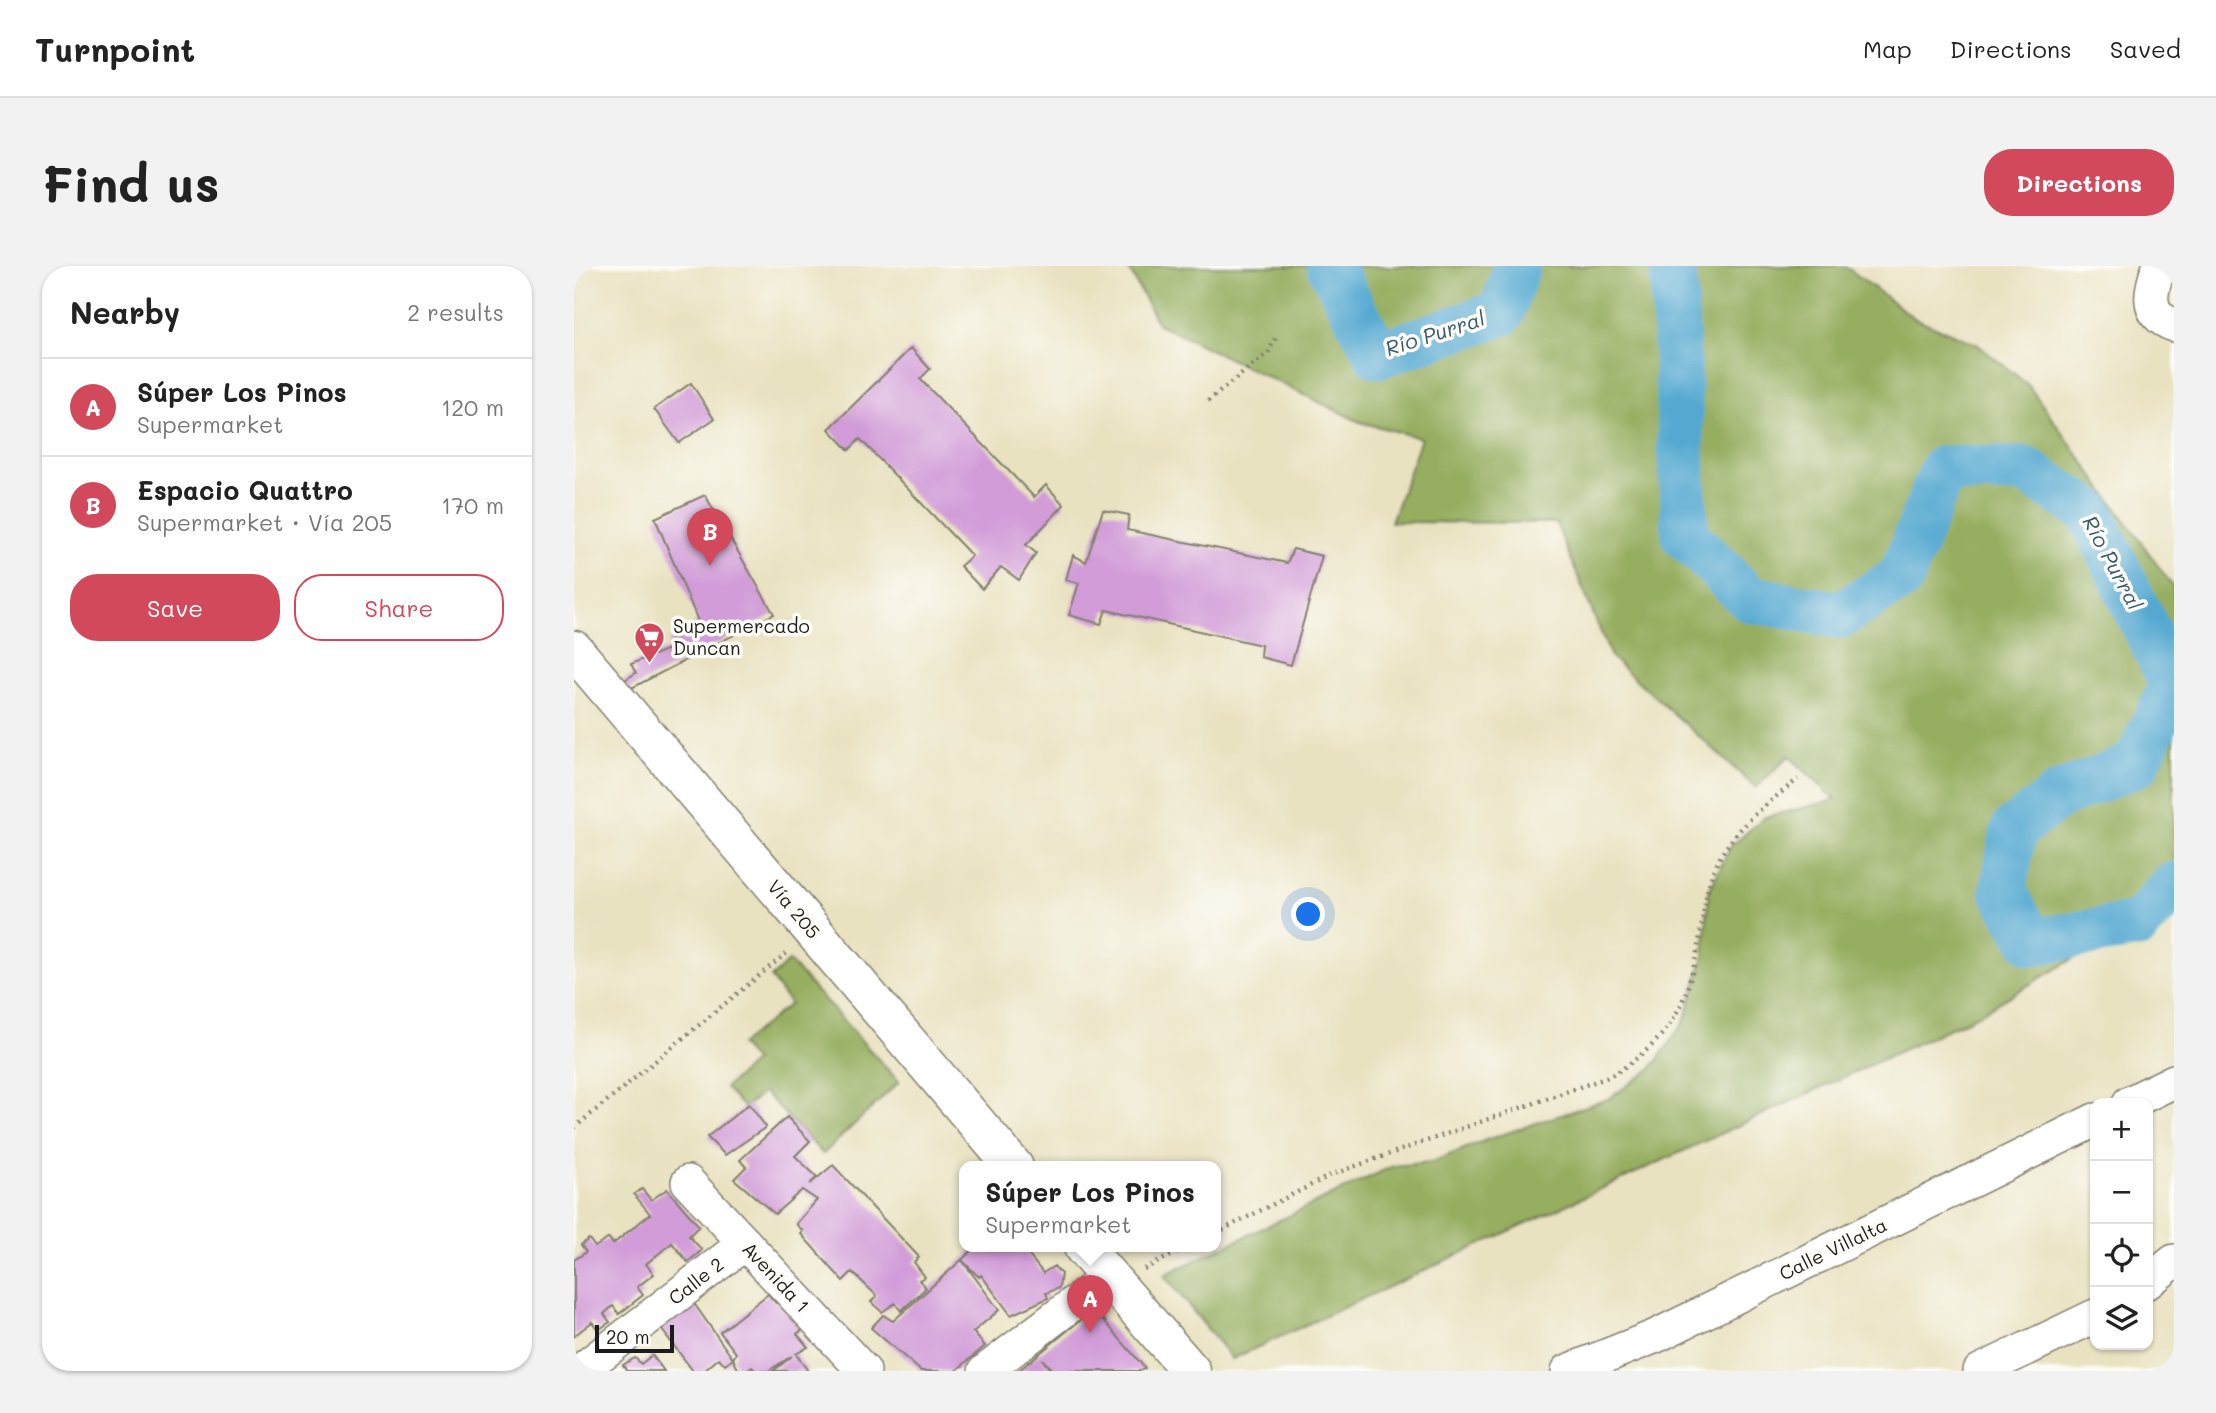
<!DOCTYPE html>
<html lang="en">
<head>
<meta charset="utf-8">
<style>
	body { margin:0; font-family:Mali,sans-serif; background:#f2f2f2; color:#222 }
	.controls { position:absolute; right:21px; bottom:21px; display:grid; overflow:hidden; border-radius:14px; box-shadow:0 2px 5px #0004 }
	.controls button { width:63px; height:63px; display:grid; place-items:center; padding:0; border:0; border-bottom:2px solid #e0e0e0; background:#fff; color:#222; font:35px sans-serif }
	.scale { position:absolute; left:21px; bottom:18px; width:79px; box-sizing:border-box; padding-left:7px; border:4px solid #1c1c1c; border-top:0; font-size:19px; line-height:24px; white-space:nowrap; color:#1c1c1c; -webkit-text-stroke:5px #fdfcf7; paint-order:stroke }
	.you { position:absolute; left:735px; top:649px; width:24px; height:24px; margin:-18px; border:5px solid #fff; border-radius:50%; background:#1a73e8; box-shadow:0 0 0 10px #1a73e833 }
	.badge { display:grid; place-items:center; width:46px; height:46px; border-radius:50%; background:#d1495b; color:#fff; font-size:23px; font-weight:700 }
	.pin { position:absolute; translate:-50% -58px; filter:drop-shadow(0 2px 4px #0008) }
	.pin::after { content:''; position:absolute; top:37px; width:24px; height:21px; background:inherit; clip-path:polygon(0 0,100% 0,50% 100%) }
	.popup { position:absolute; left:385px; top:895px; width:262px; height:91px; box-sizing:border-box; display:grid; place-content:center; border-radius:14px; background:#fff; filter:drop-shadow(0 2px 5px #0005); font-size:23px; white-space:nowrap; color:#767676 }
	.popup b { font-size:26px; color:#222 }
	.popup::after { content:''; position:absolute; left:50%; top:100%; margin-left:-14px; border:14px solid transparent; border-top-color:#fff }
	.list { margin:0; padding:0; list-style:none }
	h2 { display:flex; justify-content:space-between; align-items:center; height:91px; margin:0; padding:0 28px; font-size:30px }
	h2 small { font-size:23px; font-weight:400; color:#767676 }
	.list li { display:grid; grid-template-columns:46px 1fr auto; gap:21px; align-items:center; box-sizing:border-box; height:98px; padding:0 28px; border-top:2px solid #e0e0e0 }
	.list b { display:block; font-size:26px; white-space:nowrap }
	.list p { margin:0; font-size:23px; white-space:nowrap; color:#767676 }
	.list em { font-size:23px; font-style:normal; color:#767676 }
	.actions { display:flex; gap:14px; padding:21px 28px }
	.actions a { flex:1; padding:16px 0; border:2px solid #d1495b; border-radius:28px; text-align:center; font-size:24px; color:#d1495b }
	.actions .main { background:#d1495b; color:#fff }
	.icon { flex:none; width:38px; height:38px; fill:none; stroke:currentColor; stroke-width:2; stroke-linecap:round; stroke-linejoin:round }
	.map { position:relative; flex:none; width:1600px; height:1105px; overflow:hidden; border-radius:28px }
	header { display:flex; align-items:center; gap:42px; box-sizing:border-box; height:98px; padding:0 35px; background:#fff; border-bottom:2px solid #e0e0e0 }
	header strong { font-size:33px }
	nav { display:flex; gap:38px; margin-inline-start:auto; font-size:24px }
	.intro { display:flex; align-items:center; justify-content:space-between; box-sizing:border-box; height:168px; padding:0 42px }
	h1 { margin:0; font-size:49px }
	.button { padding:18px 32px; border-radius:28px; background:#d1495b; color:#fff; font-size:24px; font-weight:700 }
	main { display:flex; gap:42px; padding:0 42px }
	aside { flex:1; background:#fff; border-radius:28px; box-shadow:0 2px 5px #0004 }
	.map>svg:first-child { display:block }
	.forest { fill:#96ae60; stroke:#59653e; stroke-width:2 }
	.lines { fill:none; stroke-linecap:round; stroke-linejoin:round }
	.river { stroke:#55a9d1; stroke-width:47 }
	.building { fill:#d19cd8 }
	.minor-casing { stroke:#827f6e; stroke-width:36 }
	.major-casing { stroke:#827f6e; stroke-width:41 }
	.path { stroke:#827f6e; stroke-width:4.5; stroke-dasharray:2 5; stroke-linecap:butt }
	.minor { stroke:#fff; stroke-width:33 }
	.major { stroke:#fff; stroke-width:38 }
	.labels { text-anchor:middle; stroke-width:7; stroke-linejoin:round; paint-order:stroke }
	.poi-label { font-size:19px; fill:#1c1c1c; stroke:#fdfcf7; text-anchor:start }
	.street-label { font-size:19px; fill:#1c1c1c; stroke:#fdfcf7 }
	.water-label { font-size:21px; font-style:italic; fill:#365b6d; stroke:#fdfcf7 }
</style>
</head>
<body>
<header>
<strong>Turnpoint</strong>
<nav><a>Map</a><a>Directions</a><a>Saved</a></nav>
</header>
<div class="intro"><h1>Find us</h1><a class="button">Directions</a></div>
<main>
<aside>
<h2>Nearby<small>2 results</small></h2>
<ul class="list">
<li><span class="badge">A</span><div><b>Súper Los Pinos</b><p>Supermarket</p></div><em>120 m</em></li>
<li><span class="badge">B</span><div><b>Espacio Quattro</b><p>Supermarket · Vía 205</p></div><em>170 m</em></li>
</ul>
<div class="actions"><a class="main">Save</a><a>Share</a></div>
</aside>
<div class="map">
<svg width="1600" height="1105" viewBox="0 0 1600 1105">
	<rect width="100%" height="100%" fill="#fdfcf7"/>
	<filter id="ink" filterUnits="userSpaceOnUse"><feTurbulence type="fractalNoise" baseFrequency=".0143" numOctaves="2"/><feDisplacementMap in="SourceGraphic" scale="14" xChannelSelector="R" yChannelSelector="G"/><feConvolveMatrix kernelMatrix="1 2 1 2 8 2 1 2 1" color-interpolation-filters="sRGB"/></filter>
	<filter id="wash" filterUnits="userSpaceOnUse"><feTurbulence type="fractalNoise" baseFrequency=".00686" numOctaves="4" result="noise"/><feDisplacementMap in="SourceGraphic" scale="28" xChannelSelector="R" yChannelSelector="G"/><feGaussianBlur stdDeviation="1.57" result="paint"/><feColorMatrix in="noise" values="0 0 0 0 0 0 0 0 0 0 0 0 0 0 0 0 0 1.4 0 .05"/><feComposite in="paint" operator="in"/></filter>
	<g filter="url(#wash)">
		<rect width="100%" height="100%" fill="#e9e2c1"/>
		<g class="forest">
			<polygon points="553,0 1271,0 1340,52 1403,78 1454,119 1600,322 1600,634 1400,751 658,1093 590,1009 819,900 858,896 912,874 1034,833 1077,803 1110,756 1130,690 1135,625 1157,580 1191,551 1262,534 1215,490 1182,522 1037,391 982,257 817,256 847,172 786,156 584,58"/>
			<polygon points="215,695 325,816 249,888 190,826 170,842 151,822 181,795 166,779 216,738 197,712"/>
		</g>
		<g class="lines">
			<g class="river">
				<polyline points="756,0 804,89 927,47 943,0"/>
				<polyline points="1099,0 1111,270 1176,333 1266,349 1327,312 1369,203 1451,204 1516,246 1599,418 1562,498 1486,529 1440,563 1429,625 1458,676 1564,659 1600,619"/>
			</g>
		</g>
		<g id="blocks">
			<g class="building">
				<polygon points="337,82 356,103 346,113 460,231 472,219 490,239 452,279 462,287 445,314 427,301 408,323 386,300 398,290 286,173 275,184 255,163"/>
				<polygon points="117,117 140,153 105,177 80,143"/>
				<polygon points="131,229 200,348 54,424 49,415 62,407 57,398 97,382 94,377 124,355 81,252"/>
				<polygon points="529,244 555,249 553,264 713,297 719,283 748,290 717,399 686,391 687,379 532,344 527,358 495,349 505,317 492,314 499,289 512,296"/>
				<polygon points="175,838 192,861 151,889 133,871"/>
				<polygon points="213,851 236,875 221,890 243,911 236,918 259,899 345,991 340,996 351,1011 345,1014 352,1022 327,1045 321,1037 308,1046 297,1036 303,1030 278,1006 269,1015 227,968 229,965 222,958 243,934 228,924 201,948 160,913 172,901 166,894"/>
				<polygon points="68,923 77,934 93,923 125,960 115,970 128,984 114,996 98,977 72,998 80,1008 63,1021 69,1029 45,1048 39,1040 30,1048 36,1056 24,1064 18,1056 0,1070 0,994 12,986 7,979 15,973 21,981 35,972 39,978 76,948 60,928"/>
				<polygon points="402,981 448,981 469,1007 480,1000 487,1008 485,1022 472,1027 474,1032 437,1049 407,1009 405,1011 388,994 425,1044 399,1066 411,1080 382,1105 347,1105 297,1062 309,1049 319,1055"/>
				<polygon points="194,1028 202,1037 216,1029 233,1060 223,1068 234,1081 222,1088 234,1105 199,1105 218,1090 194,1105 182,1105 178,1101 173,1105 165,1105 159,1093 162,1087 146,1066"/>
				<polygon points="119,1036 159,1093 151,1099 145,1092 130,1105 119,1105 85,1060"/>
				<polygon points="520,1043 571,1102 566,1105 479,1105 468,1093 477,1105 444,1105"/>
				<polygon points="78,1089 90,1105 53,1105 49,1099 61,1092 67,1098"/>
			</g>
		</g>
	</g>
	<g filter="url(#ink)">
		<use href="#blocks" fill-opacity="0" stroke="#827f6e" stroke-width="2"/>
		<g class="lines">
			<defs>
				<g id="minor">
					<path d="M1585,0c-8,24 -16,48 15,59"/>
					<polyline points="1555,837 1600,815"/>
					<polyline points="114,916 290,1105"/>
					<polyline points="1574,1016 1600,995"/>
					<polyline points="6,1105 171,977"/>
					<polyline points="411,1105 534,1011"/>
					<polyline points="994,1105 1082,1070 1521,854"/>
					<polyline points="1406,1105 1521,1050"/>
				</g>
				<g id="major">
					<polyline points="0,384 440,901"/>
					<polyline points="509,981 617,1105"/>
				</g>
			</defs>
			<use href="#minor" class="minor-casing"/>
			<use href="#major" class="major-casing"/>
			<g class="path">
				<polyline points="634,135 694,87 703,69"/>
				<polyline points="0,862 215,685"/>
				<path d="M642,967l117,-59 278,-98c56,-35 74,-64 87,-129 5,-25 6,-55 17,-79 17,-39 51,-63 83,-89"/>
				<polyline points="570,1003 614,981"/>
			</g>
			<use href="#minor" class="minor"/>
			<use href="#major" class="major"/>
		</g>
	</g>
	<defs>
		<symbol id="supermarket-pin" viewBox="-11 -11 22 30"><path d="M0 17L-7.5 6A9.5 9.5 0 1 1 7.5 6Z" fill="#d1495b" stroke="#fdfcf7"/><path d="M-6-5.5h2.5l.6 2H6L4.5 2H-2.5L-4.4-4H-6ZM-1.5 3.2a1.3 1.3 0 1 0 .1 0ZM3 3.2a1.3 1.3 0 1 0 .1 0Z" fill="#fff"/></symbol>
	</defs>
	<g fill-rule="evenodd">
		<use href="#supermarket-pin" x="58" y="354" width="35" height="47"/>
	</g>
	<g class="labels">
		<g class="poi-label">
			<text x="99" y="367">Supermercado<tspan x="99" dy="22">Duncan</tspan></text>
		</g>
		<g class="street-label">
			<text transform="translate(220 643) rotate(50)" y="7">Vía 205</text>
			<text transform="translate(1259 983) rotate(-26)" y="7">Calle Villalta</text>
			<text transform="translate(202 1011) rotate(47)" y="7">Avenida 1</text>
			<text transform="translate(122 1015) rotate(-38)" y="7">Calle 2</text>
		</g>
		<g class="water-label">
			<text transform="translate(861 68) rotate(-18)" y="7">Río Purral</text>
			<text transform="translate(1538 297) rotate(62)" y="7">Río Purral</text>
		</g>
	</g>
</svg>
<div class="controls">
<button>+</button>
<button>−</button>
<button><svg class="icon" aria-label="locate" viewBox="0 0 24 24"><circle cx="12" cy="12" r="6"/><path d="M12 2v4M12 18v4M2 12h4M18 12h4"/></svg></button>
<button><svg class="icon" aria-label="layers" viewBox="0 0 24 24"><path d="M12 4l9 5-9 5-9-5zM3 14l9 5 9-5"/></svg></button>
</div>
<div class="scale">20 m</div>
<div class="you"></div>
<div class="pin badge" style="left:516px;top:1067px">A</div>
<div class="popup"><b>Súper Los Pinos</b>Supermarket</div>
<div class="pin badge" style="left:136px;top:300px">B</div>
</div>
</main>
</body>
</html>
